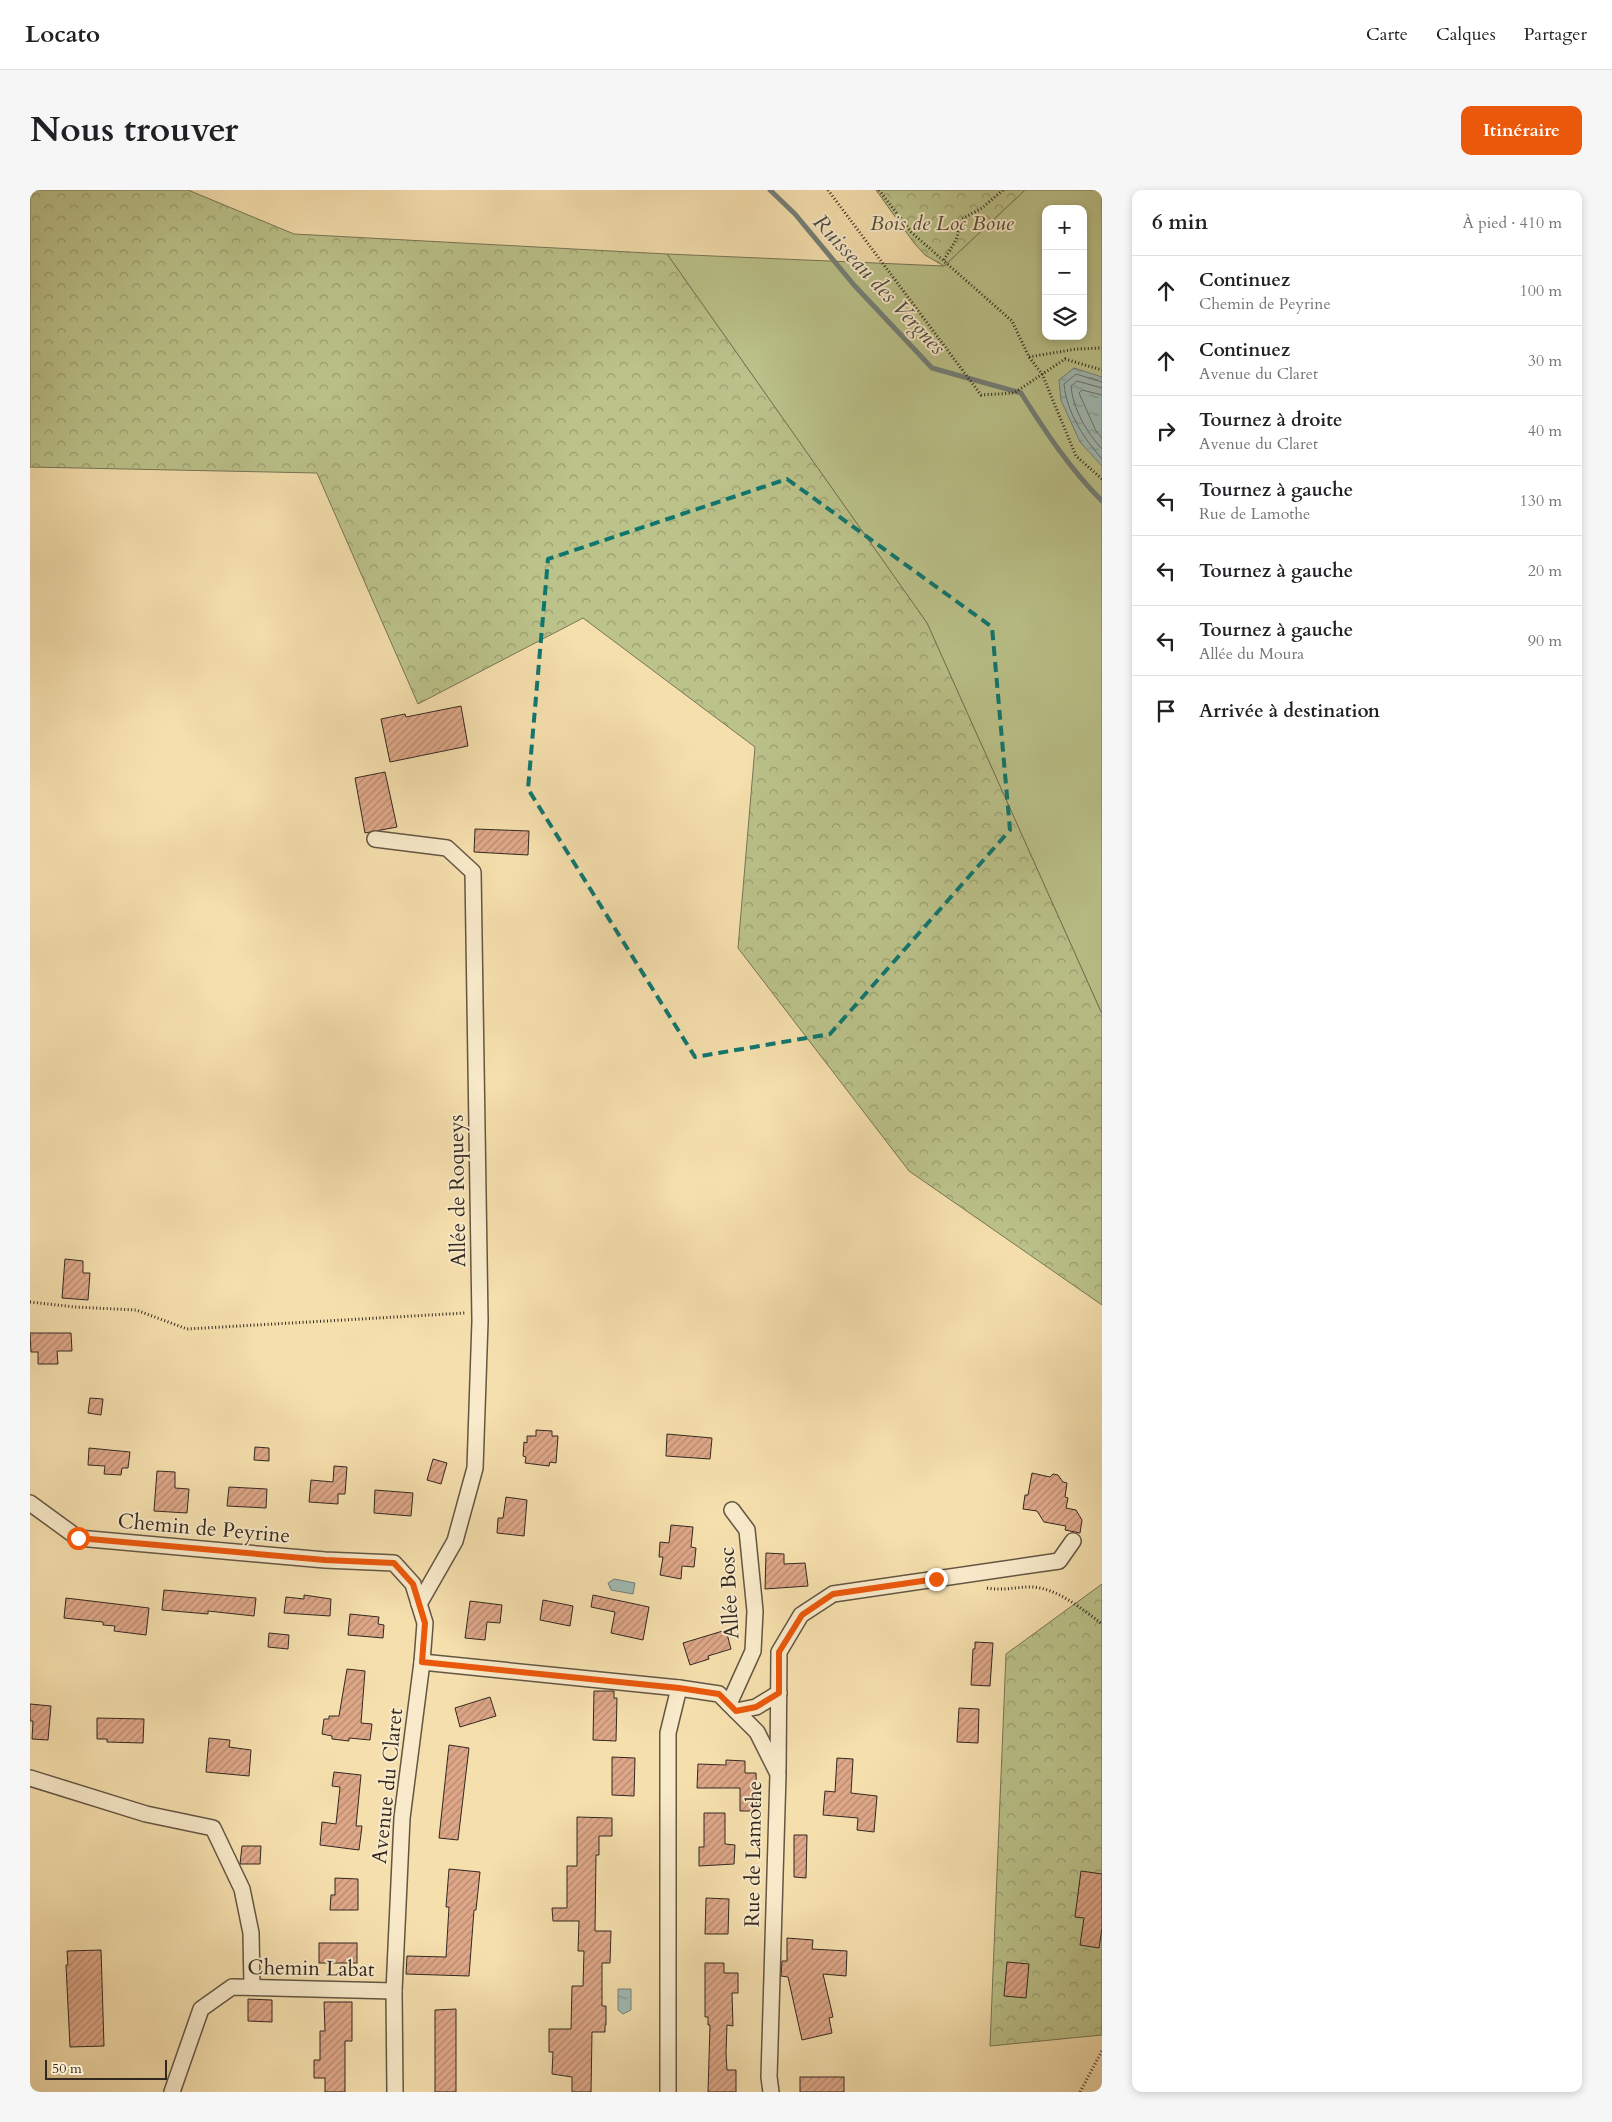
<!DOCTYPE html>
<html lang="fr">
<head>
<meta charset="utf-8">
<style>
	body { margin:0; font-family:Cardo,serif; background:#f6f6f6; color:#202124 }
	.controls { position:absolute; right:15px; top:15px; display:grid; overflow:hidden; border-radius:10px; box-shadow:0 2px 8px #0003 }
	.controls button { width:45px; height:45px; display:grid; place-items:center; padding:0; border:0; border-bottom:1px solid #e0e0e0; background:#fff; color:#202124; font:25px sans-serif }
	.scale { position:absolute; left:15px; bottom:12px; width:122px; box-sizing:border-box; padding-left:5px; border:2px solid #332820; border-top:0; font-size:14px; line-height:18px; white-space:nowrap; color:#332820; -webkit-text-stroke:4px #f8eaca; paint-order:stroke }
	.stop { position:absolute; width:15px; height:15px; margin:-11px; border:4px solid #ea580c; border-radius:50%; background:#fff }
	.stop.end { background:#ea580c; border-color:#fff; box-shadow:0 1px 5px #0008 }
	.list { margin:0; padding:0; list-style:none }
	h2 { display:flex; justify-content:space-between; align-items:center; height:65px; margin:0; padding:0 20px; font-size:21px }
	h2 small { font-size:16px; font-weight:400; color:#757577 }
	.list li { display:grid; grid-template-columns:32px 1fr auto; gap:15px; align-items:center; box-sizing:border-box; height:70px; padding:0 20px; border-top:1px solid #e0e0e0 }
	.list b { display:block; font-size:19px; white-space:nowrap }
	.list p { margin:0; font-size:16px; white-space:nowrap; color:#757577 }
	.list em { font-size:16px; font-style:normal; color:#757577 }
	.icon { flex:none; width:28px; height:28px; fill:none; stroke:currentColor; stroke-width:2; stroke-linecap:round; stroke-linejoin:round }
	.map { position:relative; flex:none; width:1072px; height:1902px; overflow:hidden; border-radius:10px }
	header { display:flex; align-items:center; gap:30px; box-sizing:border-box; height:70px; padding:0 25px; background:#fff; border-bottom:1px solid #e0e0e0 }
	header strong { font-size:24px }
	nav { display:flex; gap:28px; margin-inline-start:auto; font-size:18px }
	.intro { display:flex; align-items:center; justify-content:space-between; box-sizing:border-box; height:120px; padding:0 30px }
	h1 { margin:0; font-size:35px }
	.button { padding:12px 22px; border-radius:10px; background:#ea580c; color:#fff; font-size:18px; font-weight:700 }
	main { display:flex; gap:30px; padding:0 30px }
	aside { flex:1; background:#fff; border-radius:10px; box-shadow:0 2px 8px #0003 }
	.map>svg:first-child { display:block }
	.grass { fill:#bbc28a; stroke:#777555; fill-rule:evenodd }
	.forest { fill:url(#forest-crowns); stroke:#777555 }
	.water { fill:url(#water-ripples); stroke:#748079 }
	.lines { fill:none; stroke-linecap:round; stroke-linejoin:round }
	.shore { stroke:#6a716a; stroke-width:1 }
	.stream { stroke:#748079; stroke-width:5 }
	.building { fill:url(#building-hatch); stroke:#332820 }
	.street-casing { stroke:#645643; stroke-width:18 }
	.path { stroke:#332820; stroke-width:3; stroke-dasharray:1 2.5; stroke-linecap:butt }
	.street { stroke:#f8eaca; stroke-width:15 }
	.route { stroke:#ea580c; stroke-width:6 }
	.marked { fill:none; stroke:#0f766e; stroke-width:4; stroke-dasharray:10 6; stroke-linejoin:round }
	.labels { text-anchor:middle; stroke-width:4; stroke-linejoin:round; paint-order:stroke }
	.park-label { font-size:21px; font-style:italic; fill:#554e3a; stroke:#f8eaca }
	.street-label { font-size:21px; fill:#332820; stroke:#f8eaca }
	.water-label { font-size:22px; font-style:italic; fill:#4e4c45; stroke:#f8eaca }
</style>
</head>
<body>
<header>
<strong>Locato</strong>
<nav><a>Carte</a><a>Calques</a><a>Partager</a></nav>
</header>
<div class="intro"><h1>Nous trouver</h1><a class="button">Itinéraire</a></div>
<main>
<div class="map">
<svg width="1072" height="1902" viewBox="0 0 1072 1902">
	<defs>
		<pattern id="forest-crowns" width="20" height="18" patternUnits="userSpaceOnUse" patternTransform="scale(1.25)"><rect width="20" height="18" fill="#bbc28a"/><path d="M2 6a3 3 0 1 1 6 0M12 15a3 3 0 1 1 6 0" fill="none" stroke="#999e70"/></pattern>
		<pattern id="water-ripples" width="26" height="14" patternUnits="userSpaceOnUse" patternTransform="scale(1.25)"><rect width="26" height="14" fill="#a0bab4"/><path d="M2 4q2-2 4 0t4 0M15 11q2-2 4 0t4 0" fill="none" stroke="#839792"/></pattern>
		<pattern id="building-hatch" width="6" height="6" patternUnits="userSpaceOnUse" patternTransform="scale(1.25)"><rect width="6" height="6" fill="#dea788"/><path d="M-1 1l2-2M0 6l6-6M5 7l2-2" fill="none" stroke="#b5886f"/></pattern>
	</defs>
	<rect width="100%" height="100%" fill="#f5dfad"/>
	<filter id="stains"><feTurbulence type="fractalNoise" baseFrequency=".004" numOctaves="4"/><feColorMatrix values="0 0 0 0 .2 0 0 0 0 .09 0 0 0 0 .02 0 0 0 .5 -.17"/></filter>
	<radialGradient id="worn" r=".72"><stop offset=".6" stop-color="#630" stop-opacity="0"/><stop offset="1" stop-color="#630" stop-opacity=".3"/></radialGradient>
	<path class="grass" d="M995,0h77v824l-175,-391 -260,-369 277,12zM1016,19h37v127h-37z"/>
	<g class="forest">
		<polygon points="0,0 158,0 264,44 637,64 897,433 1072,824 1072,1115 879,981 708,758 725,557 553,428 388,514 287,283 0,277"/>
		<polygon points="846,0 995,0 914,76 895,65 884,53"/>
		<polygon points="1072,1394 1072,1845 960,1856 976,1464"/>
	</g>
	<g class="water">
		<polygon points="1044,178 1072,187 1072,276 1050,252 1031,210 1029,190"/>
		<polygon points="584,1389 605,1393 603,1404 581,1400 578,1393"/>
		<polygon points="588,1799 601,1799 601,1820 593,1824 588,1820"/>
	</g>
	<g class="lines">
		<g class="shore">
			<path d="M1072,192l-26,-8 -12,10c3,29 19,53 38,75"/>
			<path d="M1072,198l-25,-7 -6,5c2,23 16,47 31,63"/>
			<polyline points="1072,205 1052,200 1049,203 1066,241 1072,248"/>
		</g>
		<path class="stream" d="M740,0l25,24 59,71 78,83 89,25c24,38 49,76 81,108"/>
	</g>
	<g class="building">
		<polygon points="431,516 438,556 360,572 351,529 375,524 376,527"/>
		<polygon points="355,582 367,637 335,643 325,588"/>
		<polygon points="445,639 499,641 498,665 444,662"/>
		<polygon points="35,1069 53,1071 53,1083 60,1083 58,1110 32,1108"/>
		<polygon points="0,1143 41,1143 42,1161 27,1161 28,1174 8,1174 8,1162 1,1162"/>
		<polygon points="60,1208 73,1209 71,1225 58,1223"/>
		<polygon points="506,1240 522,1241 522,1246 528,1246 526,1273 520,1272 519,1276 495,1273 496,1267 493,1266 494,1252 497,1253 497,1246 506,1246"/>
		<polygon points="637,1244 682,1248 680,1269 636,1266"/>
		<polygon points="225,1257 239,1258 239,1271 224,1270"/>
		<polygon points="59,1258 100,1262 98,1278 92,1278 91,1285 74,1284 75,1276 58,1275"/>
		<polygon points="403,1269 417,1273 411,1294 397,1290"/>
		<polygon points="304,1276 317,1277 315,1304 308,1304 308,1314 279,1312 281,1290 303,1292"/>
		<polygon points="127,1281 145,1282 145,1298 159,1299 157,1323 124,1321"/>
		<polygon points="1002,1283 1020,1287 1023,1284 1028,1285 1033,1292 1037,1293 1035,1307 1038,1308 1036,1318 1046,1320 1052,1330 1050,1343 1035,1340 1036,1336 1014,1332 1007,1321 993,1319 995,1305 998,1305"/>
		<polygon points="199,1297 237,1299 236,1318 197,1316"/>
		<polygon points="345,1300 383,1303 381,1326 344,1323"/>
		<polygon points="476,1307 497,1310 494,1346 467,1343 468,1328 473,1328"/>
		<polygon points="641,1335 663,1337 661,1357 666,1358 664,1377 652,1376 651,1389 630,1385 633,1367 629,1367 630,1352 639,1353"/>
		<polygon points="736,1363 754,1364 754,1374 775,1373 778,1396 735,1399"/>
		<polygon points="134,1400 226,1408 224,1426 178,1421 178,1424 132,1420"/>
		<polygon points="274,1405 301,1409 300,1426 254,1423 256,1407 274,1409"/>
		<polygon points="563,1405 619,1417 613,1450 581,1443 585,1422 561,1417"/>
		<polygon points="36,1408 119,1418 116,1445 84,1441 85,1436 73,1435 73,1432 34,1428"/>
		<polygon points="513,1410 543,1416 540,1436 510,1430"/>
		<polygon points="440,1411 472,1415 470,1433 457,1432 455,1450 435,1448"/>
		<polygon points="320,1424 349,1427 348,1434 354,1435 353,1448 318,1445"/>
		<polygon points="696,1440 701,1459 678,1466 679,1469 660,1475 653,1453"/>
		<polygon points="239,1443 259,1445 258,1459 238,1457"/>
		<polygon points="945,1452 963,1453 960,1496 941,1495 943,1459 945,1459"/>
		<polygon points="317,1479 335,1481 331,1533 342,1534 340,1550 319,1548 319,1551 302,1549 302,1546 292,1544 294,1529 299,1529 299,1526 309,1526"/>
		<polygon points="564,1501 584,1501 584,1508 587,1508 586,1551 563,1550"/>
		<polygon points="460,1507 466,1526 430,1537 425,1518"/>
		<polygon points="0,1514 21,1516 18,1550 2,1549 3,1531 0,1531"/>
		<polygon points="929,1518 949,1519 948,1553 927,1552"/>
		<polygon points="67,1528 114,1529 113,1553 77,1552 77,1549 67,1549"/>
		<polygon points="179,1548 200,1550 199,1557 221,1560 219,1586 176,1582"/>
		<polygon points="419,1555 439,1558 428,1650 409,1648"/>
		<polygon points="582,1567 605,1568 604,1606 582,1605"/>
		<polygon points="807,1568 823,1569 821,1603 847,1606 844,1642 827,1640 828,1628 793,1625 795,1601 805,1602"/>
		<polygon points="696,1570 715,1571 715,1583 726,1583 727,1621 710,1621 710,1598 667,1598 668,1574 696,1575"/>
		<polygon points="304,1582 331,1585 326,1636 332,1636 329,1660 290,1655 292,1632 306,1634 310,1597 302,1596"/>
		<polygon points="674,1623 695,1623 695,1654 705,1655 704,1674 669,1676 669,1657 674,1657"/>
		<polygon points="547,1627 582,1628 582,1646 569,1646 569,1665 566,1665 565,1741 581,1741 580,1773 572,1773 572,1816 576,1816 576,1835 575,1835 575,1842 562,1842 561,1902 542,1902 542,1887 522,1884 523,1862 519,1862 519,1839 541,1839 542,1796 553,1796 554,1761 548,1761 549,1731 523,1731 522,1718 537,1718 537,1676 547,1676"/>
		<polygon points="764,1645 777,1645 776,1688 764,1687"/>
		<polygon points="212,1656 231,1656 230,1674 210,1674"/>
		<polygon points="419,1679 450,1682 446,1720 444,1720 439,1786 376,1784 377,1766 416,1767 419,1717 416,1717"/>
		<polygon points="1051,1681 1072,1684 1072,1738 1069,1758 1050,1755 1054,1728 1045,1727"/>
		<polygon points="305,1688 328,1689 328,1720 300,1720 301,1705 305,1705"/>
		<polygon points="676,1708 699,1709 698,1744 675,1744"/>
		<polygon points="757,1748 783,1750 782,1759 817,1761 816,1786 793,1784 803,1827 799,1828 802,1843 772,1850 758,1787 751,1786 752,1771 757,1771"/>
		<rect x="289" y="1753" width="38" height="20"/>
		<polygon points="71,1760 74,1856 40,1857 36,1775 38,1775 37,1761"/>
		<polygon points="977,1772 999,1774 996,1808 974,1806"/>
		<polygon points="675,1773 694,1773 694,1783 708,1783 708,1803 702,1803 703,1836 697,1835 696,1863 697,1880 706,1880 706,1902 678,1902 680,1835 678,1835 678,1827 675,1827"/>
		<polygon points="218,1809 242,1810 242,1832 218,1831"/>
		<polygon points="294,1812 322,1812 322,1851 315,1851 315,1902 295,1902 295,1888 284,1888 284,1870 290,1870 290,1841 295,1841"/>
		<polygon points="426,1819 426,1902 405,1902 405,1820"/>
		<rect x="770" y="1887" width="44" height="15"/>
	</g>
	<g class="lines">
		<defs>
			<g id="street">
				<polyline points="345,649 417,658 443,682 450,1131 445,1278 425,1351 389,1414"/>
				<polyline points="0,1313 48,1348 295,1370 364,1373 383,1394 395,1433 392,1472 372,1628 364,1801 365,1902"/>
				<polyline points="392,1472 649,1498 689,1504 727,1542 748,1584 739,1887 741,1902"/>
				<polyline points="699,1514 723,1461 725,1421 717,1340 702,1320"/>
				<polyline points="706,1521 726,1517 749,1503"/>
				<polyline points="748,1580 749,1462 771,1425 803,1404 1029,1371 1043,1351"/>
				<polyline points="0,1588 116,1624 183,1638 212,1699 221,1743 222,1797"/>
				<polyline points="142,1902 171,1819 202,1797 364,1801"/>
				<polyline points="638,1902 638,1543 649,1498"/>
			</g>
		</defs>
		<use href="#street" class="street-casing"/>
		<g class="path">
			<polyline points="798,0 951,205 984,203 1035,169 1072,180"/>
			<polyline points="849,0 881,42 982,131 999,167 1012,184 1046,266 1072,289"/>
			<polyline points="914,70 926,50 932,29 952,18 973,0"/>
			<polyline points="999,167 1046,159 1072,158"/>
			<polyline points="0,1112 45,1117 106,1120 157,1139 435,1123"/>
			<path d="M957,1398c15,3 28,-1 43,-1 26,0 52,22 72,37"/>
			<polyline points="1050,1902 1072,1861"/>
		</g>
		<use href="#street" class="street"/>
	</g>
	<g class="lines">
		<polyline class="route" points="48,1348 295,1370 364,1373 383,1394 395,1433 392,1472 649,1498 689,1504 706,1521 726,1517 749,1503 749,1462 772,1425 803,1404 906,1389"/>
	</g>
	<path class="marked" d="M757,289l205,148 18,203 -180,204 -135,23 -167,-268 20,-230z"/>
	<g class="labels">
		<g class="park-label">
			<text x="912" y="40">Bois de Loc Boue</text>
		</g>
		<g class="street-label">
			<text transform="translate(427 1001) rotate(-91)" y="7">Allée de Roqueys</text>
			<text transform="translate(174 1338) rotate(5)" y="7">Chemin de Peyrine</text>
			<text transform="translate(699 1403) rotate(-93)" y="7">Allée Bosc</text>
			<text transform="translate(357 1596) rotate(-84)" y="7">Avenue du Claret</text>
			<text transform="translate(723 1664) rotate(-89)" y="7">Rue de Lamothe</text>
			<text transform="translate(281 1778) rotate(1)" y="7">Chemin Labat</text>
		</g>
		<g class="water-label">
			<text transform="translate(850 94) rotate(47)" y="8">Ruisseau des Vergnes</text>
		</g>
	</g>
	<rect width="100%" height="100%" filter="url(#stains)"/>
	<rect width="100%" height="100%" fill="url(#worn)"/>
</svg>
<div class="controls">
<button>+</button>
<button>−</button>
<button><svg class="icon" aria-label="layers" viewBox="0 0 24 24"><path d="M12 4l9 5-9 5-9-5zM3 14l9 5 9-5"/></svg></button>
</div>
<div class="scale">50 m</div>
<div class="stop" style="left:48px;top:1348px"></div>
<div class="stop end" style="left:906px;top:1389px"></div>
</div>
<aside>
<h2>6 min<small>À pied · 410 m</small></h2>
<ul class="list">
<li><svg class="icon" aria-label="ahead" viewBox="0 0 24 24"><path d="M12 20V5M6 11l6-6 6 6"/></svg><div><b>Continuez</b><p>Chemin de Peyrine</p></div><em>100 m</em></li>
<li><svg class="icon" aria-label="ahead" viewBox="0 0 24 24"><path d="M12 20V5M6 11l6-6 6 6"/></svg><div><b>Continuez</b><p>Avenue du Claret</p></div><em>30 m</em></li>
<li><svg class="icon" aria-label="right" viewBox="0 0 24 24"><path d="M7 20v-9h11M14 6l5 5-5 5"/></svg><div><b>Tournez à droite</b><p>Avenue du Claret</p></div><em>40 m</em></li>
<li><svg class="icon" aria-label="left" viewBox="0 0 24 24"><path d="M17 20v-9H6M10 6l-5 5 5 5"/></svg><div><b>Tournez à gauche</b><p>Rue de Lamothe</p></div><em>130 m</em></li>
<li><svg class="icon" aria-label="left" viewBox="0 0 24 24"><path d="M17 20v-9H6M10 6l-5 5 5 5"/></svg><div><b>Tournez à gauche</b></div><em>20 m</em></li>
<li><svg class="icon" aria-label="left" viewBox="0 0 24 24"><path d="M17 20v-9H6M10 6l-5 5 5 5"/></svg><div><b>Tournez à gauche</b><p>Allée du Moura</p></div><em>90 m</em></li>
<li><svg class="icon" aria-label="arrive" viewBox="0 0 24 24"><path d="M6 21V4h12l-3 4 3 4H6"/></svg><div><b>Arrivée à destination</b></div></li>
</ul>
</aside>
</main>
</body>
</html>
